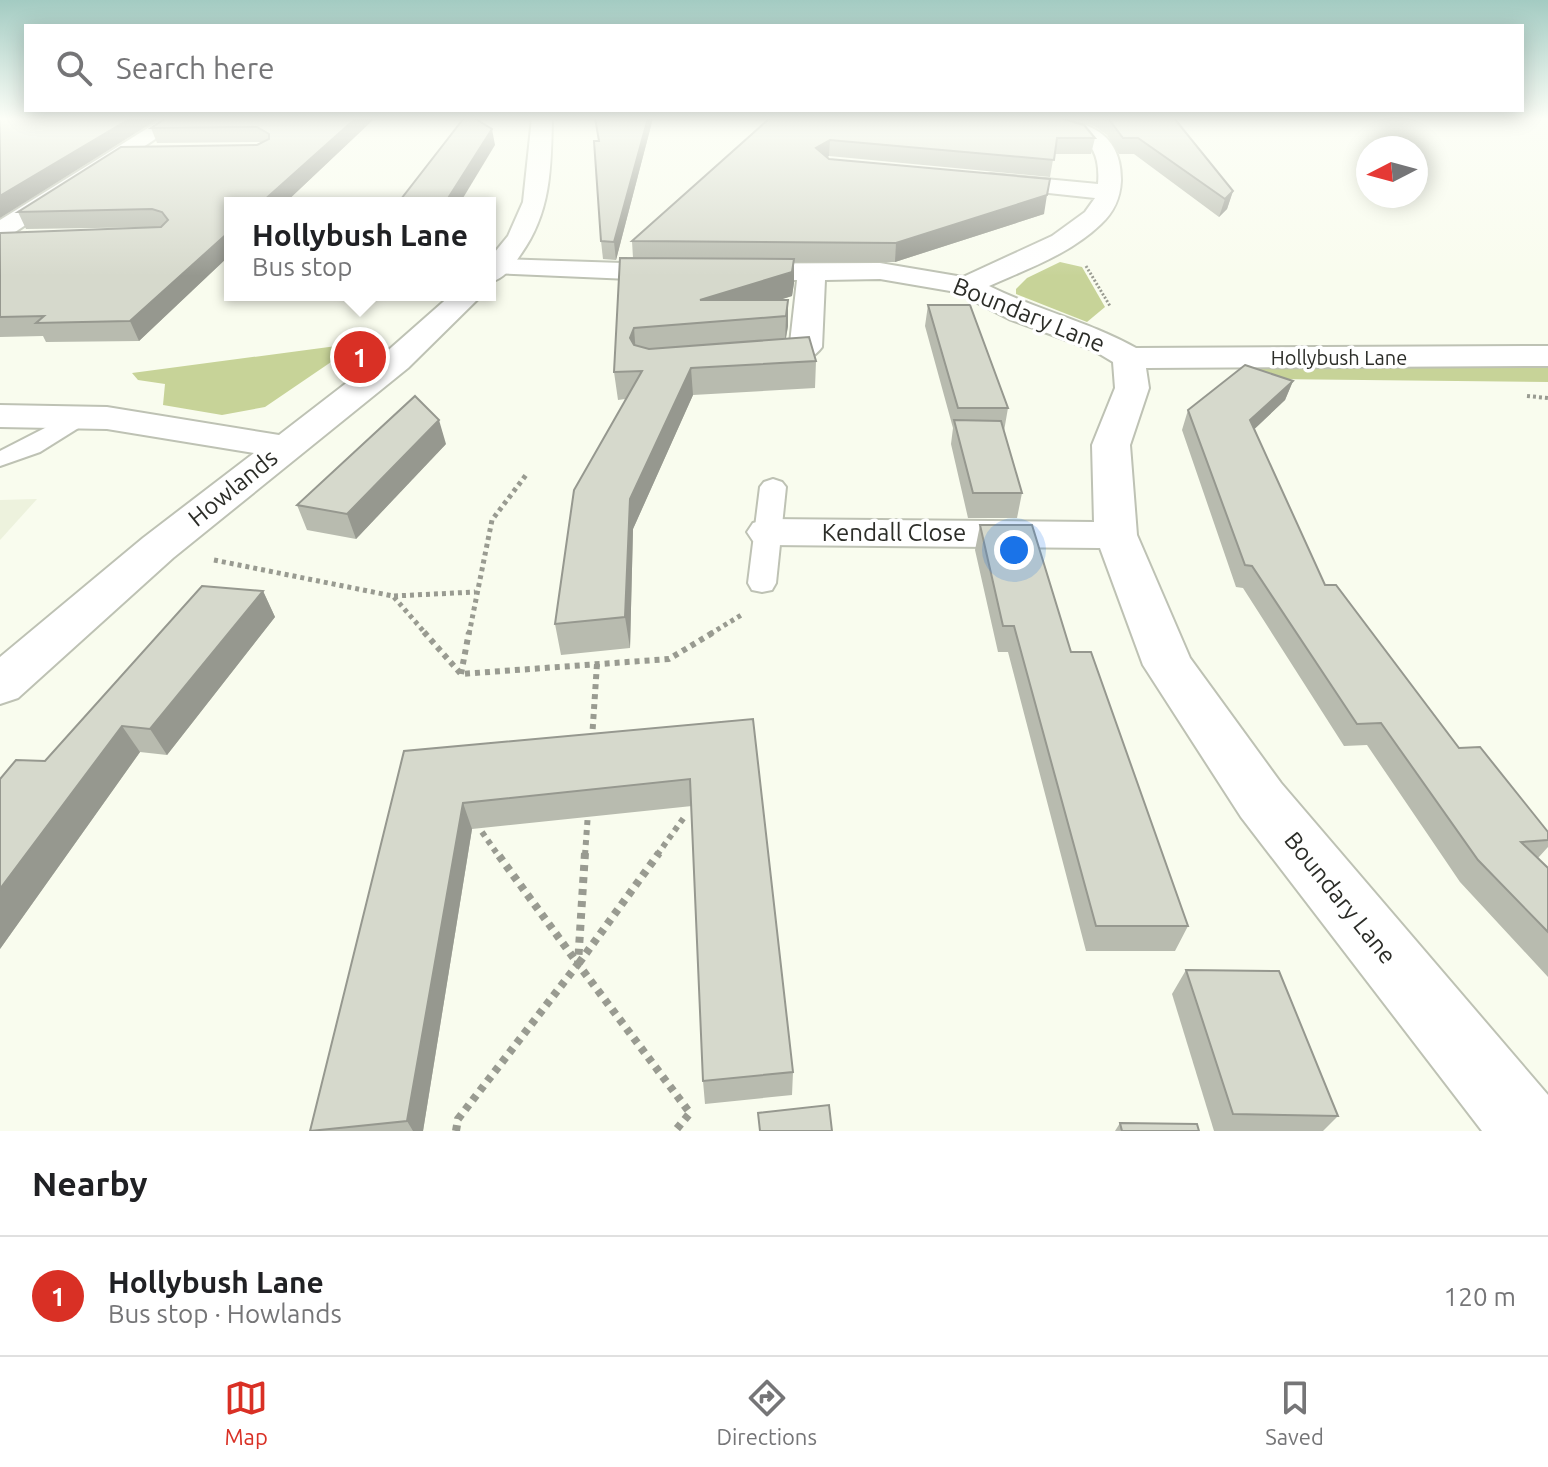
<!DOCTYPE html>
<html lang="en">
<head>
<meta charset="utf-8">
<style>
	body { margin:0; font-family:Ubuntu,sans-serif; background:#f6f6f6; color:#202124 }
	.compass { position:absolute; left:1356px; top:136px; width:72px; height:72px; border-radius:50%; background:#fff; box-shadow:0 4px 20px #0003; rotate:264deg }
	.you { position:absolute; left:1014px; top:550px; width:28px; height:28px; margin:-20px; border:6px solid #fff; border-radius:50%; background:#1a73e8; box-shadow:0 0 0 12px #1a73e833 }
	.badge { display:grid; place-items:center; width:52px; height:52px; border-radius:50%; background:#d93025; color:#fff; font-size:26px; font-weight:700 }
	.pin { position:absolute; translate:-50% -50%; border:4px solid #fff; box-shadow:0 2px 8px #0006 }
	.popup { position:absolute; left:224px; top:197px; width:272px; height:104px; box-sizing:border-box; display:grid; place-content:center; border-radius:0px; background:#fff; filter:drop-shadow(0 2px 6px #0005); font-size:26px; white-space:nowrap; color:#757577 }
	.popup b { font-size:30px; color:#202124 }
	.popup::after { content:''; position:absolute; left:50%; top:100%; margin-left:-16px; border:16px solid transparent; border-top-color:#fff }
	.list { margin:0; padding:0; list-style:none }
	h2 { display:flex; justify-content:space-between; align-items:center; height:104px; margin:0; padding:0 32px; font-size:34px }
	h2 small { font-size:26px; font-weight:400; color:#757577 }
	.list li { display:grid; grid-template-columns:52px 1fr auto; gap:24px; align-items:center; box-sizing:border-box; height:120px; padding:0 32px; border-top:2px solid #e0e0e0 }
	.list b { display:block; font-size:30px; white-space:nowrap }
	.list p { margin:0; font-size:26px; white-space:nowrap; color:#757577 }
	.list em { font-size:26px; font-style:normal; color:#757577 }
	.icon { flex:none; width:44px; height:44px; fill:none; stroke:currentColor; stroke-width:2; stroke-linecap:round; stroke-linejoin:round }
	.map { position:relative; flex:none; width:1548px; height:1131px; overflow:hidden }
	.search { position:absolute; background:#fff; box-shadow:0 4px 20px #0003; left:24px; right:24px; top:24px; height:88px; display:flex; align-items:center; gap:20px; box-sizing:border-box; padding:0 28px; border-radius:0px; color:#757577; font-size:30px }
	.sheet { height:224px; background:#fff }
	nav { display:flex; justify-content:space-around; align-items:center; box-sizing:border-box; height:112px; border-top:2px solid #e0e0e0; background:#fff; font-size:22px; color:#757577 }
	nav a { display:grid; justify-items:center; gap:4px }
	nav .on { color:#d93025 }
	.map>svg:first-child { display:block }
	.built { fill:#edf2dd }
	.green { fill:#c7d398 }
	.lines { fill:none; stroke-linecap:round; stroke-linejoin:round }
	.service-casing { stroke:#bec2b4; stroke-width:4 }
	.minor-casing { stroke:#bec2b4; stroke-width:4 }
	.tertiary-casing { stroke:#bec2b4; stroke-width:4 }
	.path-far4 { stroke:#999b91; stroke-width:3; stroke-dasharray:2 2; stroke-linecap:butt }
	.path-far3 { stroke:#999b91; stroke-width:4; stroke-dasharray:3 3; stroke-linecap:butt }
	.path-far2 { stroke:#999b91; stroke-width:5; stroke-dasharray:4 4; stroke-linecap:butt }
	.path-far1 { stroke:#999b91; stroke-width:6; stroke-dasharray:5 5; stroke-linecap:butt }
	.path { stroke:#999b91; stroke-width:8; stroke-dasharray:6 6; stroke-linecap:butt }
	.service { fill:#fff; fill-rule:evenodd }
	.minor { fill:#fff; fill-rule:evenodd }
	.tertiary { fill:#fff; fill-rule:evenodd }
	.wall { fill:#b8bbaf }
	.shaded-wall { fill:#96988f }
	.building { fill:#d6d9cc; stroke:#96988f; stroke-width:2 }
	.labels { text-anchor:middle; stroke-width:7; stroke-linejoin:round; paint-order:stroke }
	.far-street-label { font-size:20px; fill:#2c2d28; stroke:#fff }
	.street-label { font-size:24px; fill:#2c2d28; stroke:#fff }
</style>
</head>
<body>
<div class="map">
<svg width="1548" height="1131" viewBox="0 0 1548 1131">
	<rect width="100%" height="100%" fill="#f9fcee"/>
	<polygon class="built" points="37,499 0,540 0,500"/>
	<g class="green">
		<polygon points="1060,262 1082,267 1105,307 1087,322 1016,294 1016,289 1027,278"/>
		<polygon points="359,343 265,407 222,415 163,405 165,384 138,380 132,373"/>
		<polygon points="1548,346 1548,382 1263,379 1243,350"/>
	</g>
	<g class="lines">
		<defs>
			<g id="service">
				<polygon points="80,410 88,412 91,417 88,422 40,452 0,466 0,451"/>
				<polygon points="773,479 782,482 786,487 776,583 772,590 762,592 752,590 748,583 760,487 764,482"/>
			</g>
			<g id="minor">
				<polygon points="164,118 187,118 9,236 0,239 0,220"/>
				<path d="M1031,118c45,0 91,7 90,63 -1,18 -7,31 -20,43 -31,30 -74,45 -112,62 48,24 101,36 147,62l412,-2v20l-402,2 3,20 -19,57 7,90 53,123 91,125 267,312v36h-66l-241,-314 -98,-152 -43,-117 -332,-3 -15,-4 -6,-9 6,-9 15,-4 326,3 -2,-77 23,-57 -2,-26 -20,-12 -84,-31 -53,-27 -76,-13 -55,1 -3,67c-15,21 -50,22 -73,16l-5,-7 5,-7 41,-6 7,-63h-144l-163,-7v-12l8,-2 155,5 227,-1 83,14 89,-41 33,-24 10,-14 -112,-12 -3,-5 3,-5 8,-2 107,10c4,-49 -24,-52 -65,-62z"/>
			</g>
			<g id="tertiary">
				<path d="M532,118h20c-1,50 -1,94 -31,136 -8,12 -17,25 -31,28v-24l18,-22 15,-34z"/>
				<polygon points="451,295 482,295 408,368 173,558 18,698 0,704 0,657 143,538 254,453 107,429 0,427 0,405 107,407 279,435 384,354"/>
			</g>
		</defs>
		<use href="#service" class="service-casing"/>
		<use href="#minor" class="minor-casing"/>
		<use href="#tertiary" class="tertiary-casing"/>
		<polyline class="path-far4" points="1086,266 1110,306"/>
		<polyline class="path-far3" points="1527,396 1548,398"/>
		<g class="path-far2">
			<polyline points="214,560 393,596 426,634"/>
			<polyline points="394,596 475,592"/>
			<polyline points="469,634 492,520 526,475"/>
			<polyline points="710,634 743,614"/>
		</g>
		<g class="path-far1">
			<polyline points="424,632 461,674 669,659 714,632"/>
			<polyline points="461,674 469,632"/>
			<polyline points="592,739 597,664"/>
			<polyline points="482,832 498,855"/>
			<polyline points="585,855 588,813"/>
			<polyline points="657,855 685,816"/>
		</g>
		<g class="path">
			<polyline points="585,853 578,964 690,1113 675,1131"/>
			<polyline points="579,963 659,853"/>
			<polyline points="456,1131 458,1119 578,964 497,853"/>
		</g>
		<use href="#service" class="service"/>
		<use href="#minor" class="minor"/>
		<use href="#tertiary" class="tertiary"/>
	</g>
	<g class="wall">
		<polygon points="375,118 285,203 230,203 230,255 139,341 46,342 43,336 0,337 0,233 161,227 26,229 18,212 257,145 262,142 157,143 151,128"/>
		<polygon points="653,118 616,260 603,259 601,241 598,141"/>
		<polygon points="770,118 1095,138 1091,154 1054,154 1050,177 829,156 827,157 829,159 1044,214 895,262 794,262 794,283 792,296 778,300 788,300 788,326 786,339 816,361 815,388 693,395 633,529 630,648 561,655 555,624 625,399 618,400 614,372 633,258 632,241"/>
		<polygon points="1069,118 1174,118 1233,191 1227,209 1219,217 1134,154 1119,154 1107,135 1094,126"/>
		<polygon points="928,305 1008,408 1004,431 1022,493 1017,518 968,518 951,444 953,428 925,326"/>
		<polygon points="1293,381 1285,400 1254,429 1325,585 1459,748 1548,832 1548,847 1538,858 1548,868 1548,977 1460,882 1367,745 1344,746 1243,588 1236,587 1182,430 1188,410"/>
		<polygon points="446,444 356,539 307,530 297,505"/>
		<polygon points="980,525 1071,652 1188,926 1175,951 1086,951 1008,652 998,652 975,550"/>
		<polygon points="263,591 275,617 167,755 140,752 0,949 45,761"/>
		<polygon points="753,719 793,1072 792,1095 705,1104 703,1081 692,806 472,829 423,1131 310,1131 404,751"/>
		<polygon points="1186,970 1338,1116 1323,1131 1214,1131 1172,994"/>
		<polygon points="1120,1123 1199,1131 1115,1131"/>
	</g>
	<g class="shaded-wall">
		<polygon points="131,118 160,118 0,218 0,196"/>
		<polygon points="356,118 375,118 285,203 261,203"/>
		<polygon points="648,118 653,118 616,260 614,242"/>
		<polygon points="492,129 495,145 460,203 445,203"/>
		<polygon points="830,140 829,156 815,165 816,148"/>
		<polygon points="1233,191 1227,209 1219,217 1225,199"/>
		<polygon points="1047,195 1044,214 895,262 896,243"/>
		<polygon points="230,231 230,255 139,341 130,321"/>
		<polygon points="794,259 794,283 792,296 712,322 700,300"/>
		<polygon points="788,300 788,326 785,342 786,316"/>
		<polygon points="634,328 636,355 630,338"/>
		<polygon points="691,368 693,395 633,529 630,648 625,617 630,499"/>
		<polygon points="1293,381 1285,400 1243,440 1250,420"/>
		<polygon points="439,420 446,444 356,539 347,514"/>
		<polygon points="263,591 275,617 167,755 150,729"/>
		<polygon points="122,726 140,752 0,949 0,889"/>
		<polygon points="463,803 472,829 423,1131 413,1131 407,1121"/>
	</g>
	<g class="building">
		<polygon points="0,118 131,118 0,196"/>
		<polygon points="166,118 356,118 261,203 230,203 230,231 130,321 36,323 44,316 0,317 0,233 161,227 168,220 162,212 152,209 18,212 121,147 257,145 269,139 269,134 257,127 151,128"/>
		<polygon points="464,118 474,118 492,129 445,203 398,203"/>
		<polygon points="595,118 648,118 614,242 601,241 594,141 599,141"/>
		<polygon points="770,118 1060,118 1084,125 1095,138 1057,138 1054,160 830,140 816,148 829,159 1050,179 1047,195 896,243 632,241"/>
		<polygon points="1108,118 1174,118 1233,191 1225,199 1138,138 1123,138"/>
		<polygon points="620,258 794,259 792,272 700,300 788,300 786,316 634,328 630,338 634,345 649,349 809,337 816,361 691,368 630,499 625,617 555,624 574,490 642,371 614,372"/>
		<polygon points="928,305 970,305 1008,408 958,408"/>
		<polygon points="1245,365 1293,381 1250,420 1325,585 1336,585 1459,748 1480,747 1548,832 1548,840 1521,842 1548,868 1548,932 1478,860 1381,723 1357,724 1252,566 1245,565 1188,410"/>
		<polygon points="415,396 439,420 347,514 297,505"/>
		<polygon points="954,420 1001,421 1022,493 973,493"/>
		<polygon points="980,525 1032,525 1071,652 1091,652 1188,926 1096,926 1014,626 1003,626"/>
		<polygon points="202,586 263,591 150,729 122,726 0,889 0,779 16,760 45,761"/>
		<polygon points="753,719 793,1072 703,1081 690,779 463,803 407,1121 310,1131 404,751"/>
		<polygon points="1186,970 1279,971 1338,1116 1233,1114"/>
		<polygon points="829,1105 832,1131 760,1131 758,1113"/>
		<polygon points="1120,1123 1197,1124 1199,1131 1122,1131"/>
	</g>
	<linearGradient id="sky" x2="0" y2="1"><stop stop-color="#a3cbc2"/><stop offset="0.43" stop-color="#fcfef7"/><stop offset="1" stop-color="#fcfef7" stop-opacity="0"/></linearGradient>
	<rect width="1548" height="276" fill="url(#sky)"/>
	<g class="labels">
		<g class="far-street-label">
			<text x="1339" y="365">Hollybush Lane</text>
		</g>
		<g class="street-label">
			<text transform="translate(1029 315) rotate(22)" y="8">Boundary Lane</text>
			<text transform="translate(233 488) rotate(-39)" y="8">Howlands</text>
			<text x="894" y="541">Kendall Close</text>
			<text transform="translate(1340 898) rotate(51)" y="8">Boundary Lane</text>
		</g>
	</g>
</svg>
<svg class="compass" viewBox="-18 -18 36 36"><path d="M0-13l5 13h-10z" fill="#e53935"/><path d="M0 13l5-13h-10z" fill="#757577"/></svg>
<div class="you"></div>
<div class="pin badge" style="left:360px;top:357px">1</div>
<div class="popup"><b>Hollybush Lane</b>Bus stop</div>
<div class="search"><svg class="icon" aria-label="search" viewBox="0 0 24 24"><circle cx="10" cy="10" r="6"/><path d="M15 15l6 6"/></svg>Search here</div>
</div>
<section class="sheet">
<h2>Nearby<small></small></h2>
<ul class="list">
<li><span class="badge">1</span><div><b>Hollybush Lane</b><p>Bus stop · Howlands</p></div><em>120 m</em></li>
</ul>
</section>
<nav>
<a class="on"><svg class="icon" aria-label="map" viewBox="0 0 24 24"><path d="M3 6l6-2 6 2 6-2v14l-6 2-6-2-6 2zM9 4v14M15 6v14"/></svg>Map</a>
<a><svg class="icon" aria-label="directions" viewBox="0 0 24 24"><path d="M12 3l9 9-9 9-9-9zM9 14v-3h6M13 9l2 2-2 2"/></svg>Directions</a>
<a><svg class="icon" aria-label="saved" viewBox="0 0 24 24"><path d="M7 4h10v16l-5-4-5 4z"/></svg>Saved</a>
</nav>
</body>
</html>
